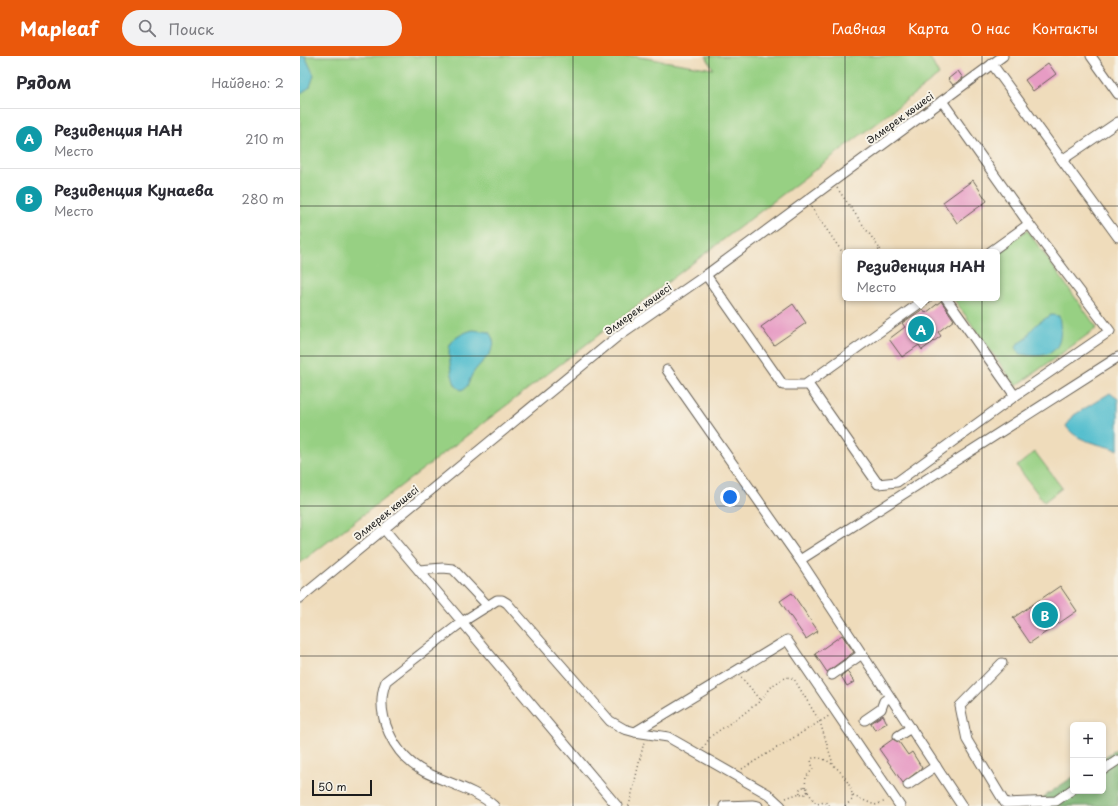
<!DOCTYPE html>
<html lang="ru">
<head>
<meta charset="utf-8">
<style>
	body { margin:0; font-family:"Playpen Sans",sans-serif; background:#f2f2f3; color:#2b2b33 }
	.controls { position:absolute; right:12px; bottom:12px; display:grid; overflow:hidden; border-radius:6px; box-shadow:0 2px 6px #0003 }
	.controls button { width:36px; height:36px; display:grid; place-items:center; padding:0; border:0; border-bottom:1px solid #e1e1e2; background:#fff; color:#2b2b33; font:20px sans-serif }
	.scale { position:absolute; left:12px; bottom:10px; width:60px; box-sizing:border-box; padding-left:4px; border:2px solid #1c1c1c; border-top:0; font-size:11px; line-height:14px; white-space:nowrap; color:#1c1c1c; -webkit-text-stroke:3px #f7f3e8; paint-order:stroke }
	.you { position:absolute; left:430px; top:441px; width:14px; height:14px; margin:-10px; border:3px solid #fff; border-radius:50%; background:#1a73e8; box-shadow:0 0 0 6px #1a73e833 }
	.badge { display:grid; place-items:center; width:26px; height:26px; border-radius:50%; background:#ea580c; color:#fff; font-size:13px; font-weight:700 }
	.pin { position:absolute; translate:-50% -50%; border:2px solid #fff; box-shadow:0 1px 4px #0006 }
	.popup { position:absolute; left:542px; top:193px; width:158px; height:52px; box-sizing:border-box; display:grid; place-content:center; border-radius:6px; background:#fff; filter:drop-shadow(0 1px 3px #0005); font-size:13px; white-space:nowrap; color:#7c7c81 }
	.popup b { font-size:15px; color:#2b2b33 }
	.popup::after { content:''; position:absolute; left:50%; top:100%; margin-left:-8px; border:8px solid transparent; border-top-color:#fff }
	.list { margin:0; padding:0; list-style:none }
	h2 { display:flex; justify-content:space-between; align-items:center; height:52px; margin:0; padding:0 16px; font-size:17px }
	h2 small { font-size:13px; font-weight:400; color:#7c7c81 }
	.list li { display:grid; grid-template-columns:26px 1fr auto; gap:12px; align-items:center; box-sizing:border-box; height:60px; padding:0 16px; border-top:1px solid #e1e1e2 }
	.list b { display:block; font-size:15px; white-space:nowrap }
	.list p { margin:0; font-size:13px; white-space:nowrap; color:#7c7c81 }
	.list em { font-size:13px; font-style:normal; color:#7c7c81 }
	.icon { flex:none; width:22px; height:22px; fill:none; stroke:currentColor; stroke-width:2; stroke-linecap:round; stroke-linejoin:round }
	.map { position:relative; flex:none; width:818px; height:750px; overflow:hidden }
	header { display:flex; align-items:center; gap:24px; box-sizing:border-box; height:56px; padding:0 20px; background:#ea580c; color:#fff }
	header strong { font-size:19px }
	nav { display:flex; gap:22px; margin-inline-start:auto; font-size:14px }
	.search { width:280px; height:36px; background:#f2f2f3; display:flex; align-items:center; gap:10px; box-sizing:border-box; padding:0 14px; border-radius:22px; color:#7c7c81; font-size:15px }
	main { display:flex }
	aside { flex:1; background:#fff }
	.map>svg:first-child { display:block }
	.green { fill:#97d083; stroke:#5a7650 }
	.forest { fill:#79b271; stroke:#4a6746 }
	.water { fill:#53bece; stroke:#386d75 }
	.building { fill:#e79cc4 }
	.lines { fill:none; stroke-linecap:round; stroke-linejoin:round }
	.minor-casing { stroke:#665f54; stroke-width:11 }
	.path { stroke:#665f54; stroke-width:1.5; stroke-dasharray:1 3; stroke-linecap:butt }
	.minor { stroke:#fff; stroke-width:9 }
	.grid { fill:none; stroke:#1c1c1c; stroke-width:1; stroke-opacity:0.55 }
	.labels { text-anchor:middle; stroke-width:4; stroke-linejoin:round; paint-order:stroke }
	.street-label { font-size:10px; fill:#1c1c1c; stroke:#f7f3e8 }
</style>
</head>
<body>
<header>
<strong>Mapleaf</strong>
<div class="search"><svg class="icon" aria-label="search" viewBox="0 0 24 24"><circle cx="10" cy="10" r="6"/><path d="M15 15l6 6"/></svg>Поиск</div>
<nav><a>Главная</a><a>Карта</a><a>О нас</a><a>Контакты</a></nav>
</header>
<main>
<aside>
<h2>Рядом<small>Найдено: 2</small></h2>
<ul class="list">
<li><span class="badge" style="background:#0f9aa8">A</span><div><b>Резиденция НАН</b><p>Место</p></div><em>210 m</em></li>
<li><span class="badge" style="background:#0f9aa8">B</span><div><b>Резиденция Кунаева</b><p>Место</p></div><em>280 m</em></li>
</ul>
</aside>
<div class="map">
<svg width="818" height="750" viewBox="0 0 818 750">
	<rect width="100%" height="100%" fill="#f7f3e8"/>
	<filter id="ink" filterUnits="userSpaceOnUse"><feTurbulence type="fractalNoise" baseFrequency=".025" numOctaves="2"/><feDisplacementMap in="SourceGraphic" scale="8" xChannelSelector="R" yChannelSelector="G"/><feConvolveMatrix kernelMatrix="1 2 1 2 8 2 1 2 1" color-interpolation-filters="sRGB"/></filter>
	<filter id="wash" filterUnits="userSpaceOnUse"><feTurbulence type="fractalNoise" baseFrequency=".012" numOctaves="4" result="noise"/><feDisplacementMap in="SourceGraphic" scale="16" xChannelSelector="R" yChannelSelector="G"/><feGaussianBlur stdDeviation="0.9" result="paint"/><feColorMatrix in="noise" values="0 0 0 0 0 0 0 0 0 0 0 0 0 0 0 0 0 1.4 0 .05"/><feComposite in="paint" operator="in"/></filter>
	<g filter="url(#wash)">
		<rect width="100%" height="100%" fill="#efdcbb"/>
		<g class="green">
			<polygon points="0,0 333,0 413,13 406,0 629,0 639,19 0,507"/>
			<polygon points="727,174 797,272 716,330 653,242 697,242 697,196"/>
			<polygon points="735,396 762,432 744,446 717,410"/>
		</g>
		<polygon class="forest" points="818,692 818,750 730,750 773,721 773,735 803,735 803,702"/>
		<g class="water">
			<polygon points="0,0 5,0 14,19 10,31 0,38"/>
			<path d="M751,259l8,1c6,34 -6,44 -39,38l-4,-6 2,-5 7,-3 6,-10 7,-7z"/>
			<path d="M173,274l16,2c3,5 6,10 4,15 -4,12 -19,20 -23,32 -2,6 -2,8 -9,11 -1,-1 -4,-3 -5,-4 -4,-5 -9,-35 -6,-41 4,-8 15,-13 23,-15z"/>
			<path d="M810,337l8,6v51c-17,-6 -42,-8 -52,-24l8,-11z"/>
		</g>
		<g id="blocks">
			<g class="building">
				<polygon points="748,7 756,18 733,35 725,24"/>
				<polygon points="658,15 663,22 653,29 648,23"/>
				<polygon points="673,124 687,145 657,167 643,146"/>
				<polygon points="641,245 654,264 638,276 641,280 622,294 619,289 602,301 589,283 605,271 602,267 623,253 626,257"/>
				<polygon points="493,248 506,267 474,289 461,271"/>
				<polygon points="760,530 777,555 730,587 713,562"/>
				<polygon points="492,537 518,575 506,583 480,545"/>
				<polygon points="542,579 554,596 527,616 515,598"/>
				<polygon points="547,615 554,626 547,630 541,620"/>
				<polygon points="583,659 587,667 575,674 571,667"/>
				<polygon points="593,683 596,685 599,686 608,699 612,696 622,712 603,727 579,693"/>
			</g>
		</g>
	</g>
	<g filter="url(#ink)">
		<use href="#blocks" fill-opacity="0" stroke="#665f54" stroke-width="1"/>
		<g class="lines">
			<defs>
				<g id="minor">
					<polyline points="791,0 818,38"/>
					<polyline points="692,8 818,181"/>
					<polyline points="642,45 729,168 690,196"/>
					<polyline points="762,104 818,66"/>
					<polyline points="406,219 483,329 505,329 627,242"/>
					<polyline points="646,242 715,340 810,275 729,168"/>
					<polyline points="367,314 500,504 818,301"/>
					<polyline points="508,328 578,428 597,426 715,340"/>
					<polyline points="84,473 317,750"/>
					<polyline points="500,504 662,750"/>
					<polyline points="119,514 143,512 153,513 188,550"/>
					<polyline points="0,542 318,280 406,219 703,0"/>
					<polyline points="702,607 660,650 667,684 705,747 756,745 773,733"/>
					<polyline points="532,619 562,598"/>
					<polyline points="565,664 581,653 584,645 590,641"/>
					<polyline points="335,676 487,584 600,750"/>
					<polyline points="598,680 611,672"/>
					<polyline points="803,714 818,704"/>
					<polyline points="608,729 636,710"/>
					<path d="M194,750c-16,-15 -49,-24 -69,-34 -31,-16 -52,-58 -39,-91l76,-59 35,-22h5l5,3 103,118 14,8 11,3 33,5 100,57 13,12"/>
					<polyline points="424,750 452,749 458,750"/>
				</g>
			</defs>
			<use href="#minor" class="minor-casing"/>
			<g class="path">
				<polyline points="537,132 580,193 576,196"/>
				<polyline points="511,151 545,200"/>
				<polyline points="580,193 582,196"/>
				<polyline points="441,621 461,644"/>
				<polyline points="403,692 411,680 442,659 460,645 473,629 487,621 494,623 520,666 533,708"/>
				<polyline points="442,713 529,660"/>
				<path d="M505,731l1,-10 7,-8 -2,-9 2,-2c17,-4 42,26 39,42l-7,6"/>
				<polyline points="508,736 514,745 517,748 525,746 530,750"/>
				<polyline points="553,740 575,749 586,745"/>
				<polyline points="486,742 500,737 503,739 507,737 508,733 505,731 502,731 499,734 500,737"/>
				<polyline points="329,750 344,686"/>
			</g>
			<use href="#minor" class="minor"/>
		</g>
	</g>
	<path class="grid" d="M136,0v750M273,0v750M409,0v750M545,0v750M682,0v750M0,150h818M0,300h818M0,450h818M0,600h818"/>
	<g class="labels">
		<g class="street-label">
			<text transform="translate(600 62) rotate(-36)" y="4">Әлмерек көшесі</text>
			<text transform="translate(338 253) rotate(-36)" y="4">Әлмерек көшесі</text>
			<text transform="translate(86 457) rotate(-39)" y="4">Әлмерек көшесі</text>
		</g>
	</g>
</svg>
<div class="controls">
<button>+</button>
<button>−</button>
</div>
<div class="scale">50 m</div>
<div class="you"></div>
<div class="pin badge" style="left:621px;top:273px;background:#0f9aa8">A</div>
<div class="popup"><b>Резиденция НАН</b>Место</div>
<div class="pin badge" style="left:745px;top:559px;background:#0f9aa8">B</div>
</div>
</main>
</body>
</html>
